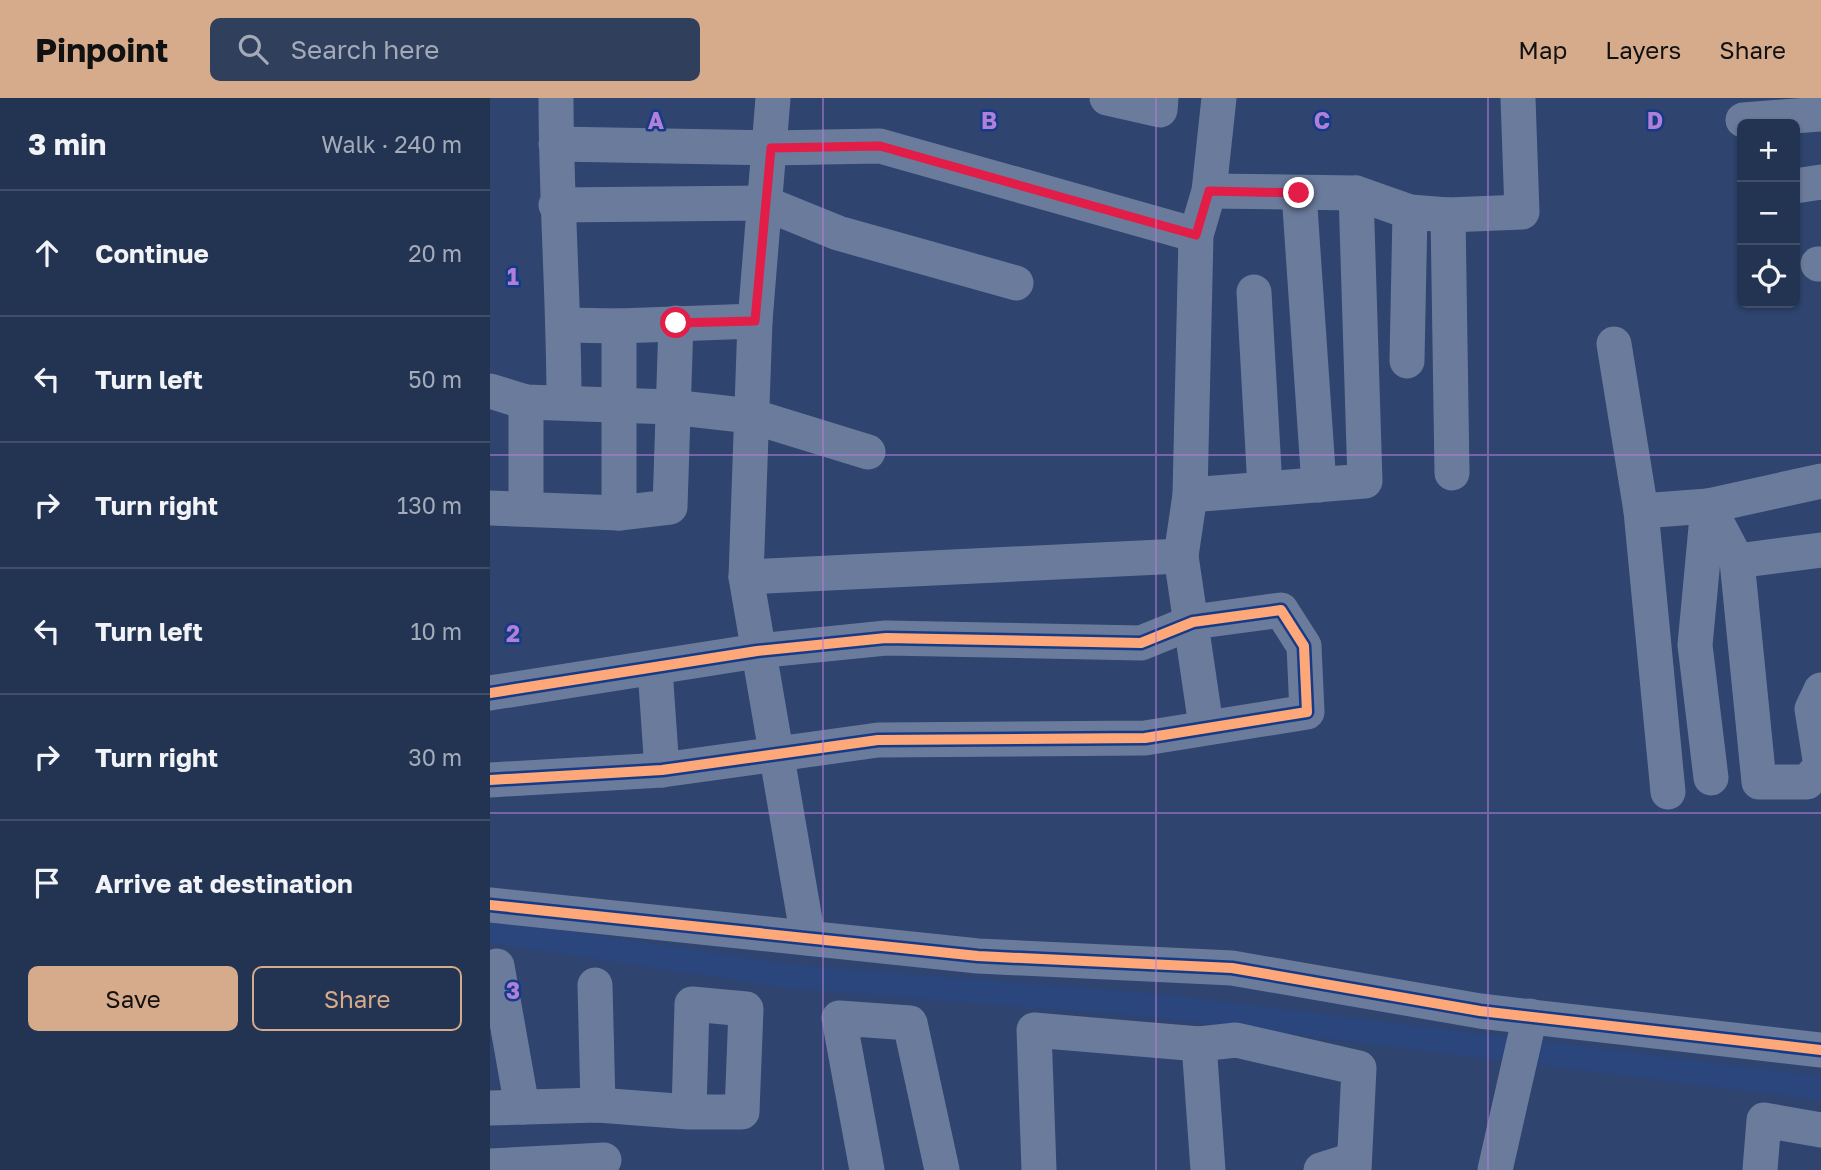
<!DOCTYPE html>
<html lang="en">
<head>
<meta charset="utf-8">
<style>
	body { margin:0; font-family:"Golos Text",sans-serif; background:#2f3f5c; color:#f1f3f6 }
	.controls { position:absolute; right:21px; top:21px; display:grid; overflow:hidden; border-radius:10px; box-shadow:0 2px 5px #0004 }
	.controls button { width:63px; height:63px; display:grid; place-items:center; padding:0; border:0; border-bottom:2px solid #404e69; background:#233352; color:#f1f3f6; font:35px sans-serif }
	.stop { position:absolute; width:21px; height:21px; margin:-16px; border:5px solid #e11d48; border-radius:50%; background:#fff }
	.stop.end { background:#e11d48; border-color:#fff; box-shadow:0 2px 7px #0008 }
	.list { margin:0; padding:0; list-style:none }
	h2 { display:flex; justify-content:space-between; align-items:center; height:91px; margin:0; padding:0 28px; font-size:30px }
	h2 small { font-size:23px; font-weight:400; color:#a3aab8 }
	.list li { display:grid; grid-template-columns:46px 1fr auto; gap:21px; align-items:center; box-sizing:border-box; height:126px; padding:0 28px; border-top:2px solid #404e69 }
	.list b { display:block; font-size:26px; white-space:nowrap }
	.list em { font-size:23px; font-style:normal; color:#a3aab8 }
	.actions { display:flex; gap:14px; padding:21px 28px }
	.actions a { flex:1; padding:16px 0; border:2px solid #d6ab8b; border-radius:10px; text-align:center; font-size:24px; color:#d6ab8b }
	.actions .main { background:#d6ab8b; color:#111 }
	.icon { flex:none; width:38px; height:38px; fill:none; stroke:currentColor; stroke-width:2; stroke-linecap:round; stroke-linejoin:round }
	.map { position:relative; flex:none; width:1331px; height:1072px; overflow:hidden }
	header { display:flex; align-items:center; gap:42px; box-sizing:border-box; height:98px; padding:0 35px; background:#d6ab8b; color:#111 }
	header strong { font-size:33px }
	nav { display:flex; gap:38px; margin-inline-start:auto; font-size:24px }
	.search { width:490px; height:63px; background:#2f3f5c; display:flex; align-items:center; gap:18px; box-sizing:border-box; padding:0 24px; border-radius:10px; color:#a3aab8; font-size:26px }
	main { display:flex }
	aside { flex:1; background:#233352 }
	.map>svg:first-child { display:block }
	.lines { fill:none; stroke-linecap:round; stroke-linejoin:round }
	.canal { stroke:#2a467d; stroke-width:24 }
	.minor { stroke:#6b7b9c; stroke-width:35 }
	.cycleway-casing { stroke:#153b88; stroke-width:15 }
	.cycleway { stroke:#fea87a; stroke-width:10 }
	.route { stroke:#e11d48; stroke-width:9 }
	.grid { fill:none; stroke:#b080d9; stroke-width:2; stroke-opacity:0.55 }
	.grid-label { font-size:23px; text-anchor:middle; font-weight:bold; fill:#b080d9; stroke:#153b88; stroke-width:5; stroke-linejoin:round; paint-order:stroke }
</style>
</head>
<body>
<header>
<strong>Pinpoint</strong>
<div class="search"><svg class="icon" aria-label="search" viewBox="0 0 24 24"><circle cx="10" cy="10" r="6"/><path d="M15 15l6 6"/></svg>Search here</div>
<nav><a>Map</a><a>Layers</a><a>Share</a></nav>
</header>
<main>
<aside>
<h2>3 min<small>Walk · 240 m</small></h2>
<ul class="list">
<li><svg class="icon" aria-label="ahead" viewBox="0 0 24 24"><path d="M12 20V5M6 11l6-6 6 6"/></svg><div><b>Continue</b></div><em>20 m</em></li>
<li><svg class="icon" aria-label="left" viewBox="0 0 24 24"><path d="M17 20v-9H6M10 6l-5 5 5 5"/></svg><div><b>Turn left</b></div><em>50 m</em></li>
<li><svg class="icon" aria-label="right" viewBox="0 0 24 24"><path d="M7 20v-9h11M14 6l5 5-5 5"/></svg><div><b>Turn right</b></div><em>130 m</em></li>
<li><svg class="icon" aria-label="left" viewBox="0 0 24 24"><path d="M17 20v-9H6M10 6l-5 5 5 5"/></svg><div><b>Turn left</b></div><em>10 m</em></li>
<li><svg class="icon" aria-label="right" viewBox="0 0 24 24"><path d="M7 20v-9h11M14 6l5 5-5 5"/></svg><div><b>Turn right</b></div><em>30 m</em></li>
<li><svg class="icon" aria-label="arrive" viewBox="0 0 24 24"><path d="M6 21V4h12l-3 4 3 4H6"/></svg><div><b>Arrive at destination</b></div></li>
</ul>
<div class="actions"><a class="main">Save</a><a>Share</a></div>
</aside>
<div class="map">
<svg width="1331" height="1072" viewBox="0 0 1331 1072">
	<rect width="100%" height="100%" fill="#2f446e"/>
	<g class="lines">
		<polyline class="canal" points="0,833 296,878 672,908 1331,990"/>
		<g class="minor">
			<path d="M66,0c0,101 8,202 8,304"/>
			<polyline points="283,0 265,223 256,479 318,840"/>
			<polyline points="617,0 670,12 671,0"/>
			<polyline points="1253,22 1331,16"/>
			<polyline points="66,46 281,50 390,48 706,137"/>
			<polyline points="1305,88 1331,84"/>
			<polyline points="719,93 866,95 920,114 958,117 1032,114 1028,0"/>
			<polyline points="809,95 829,387"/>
			<polyline points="66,107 274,105 348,135 526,185"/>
			<polyline points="958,117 962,375"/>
			<polyline points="1328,166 1331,166"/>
			<polyline points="764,194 775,390"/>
			<polyline points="74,227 129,228 265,223"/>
			<polyline points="129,228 129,415"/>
			<polyline points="1124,246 1151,413 1178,694"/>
			<polyline points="917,263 920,114"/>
			<polyline points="0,293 36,304 181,309 261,318 378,354"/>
			<polyline points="36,304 36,409"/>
			<polyline points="700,397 875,383 866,95"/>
			<polyline points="1218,408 1247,463 1269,684 1317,684 1331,668 1322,611 1331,592"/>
			<polyline points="1218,408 1205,547 1221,680"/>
			<polyline points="0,410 129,415 180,409 186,225"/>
			<polyline points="1151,413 1218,408 1331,383"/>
			<polyline points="1247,463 1331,452"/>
			<polyline points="256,479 691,458"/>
			<polyline points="165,571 172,672"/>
			<polyline points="0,595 267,553 396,540 651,545 703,524 791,512 814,548 817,614 655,640 388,642 172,672 0,682"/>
			<polyline points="716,628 691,458 700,397 706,137 719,93 729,0"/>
			<polyline points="0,807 488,858 742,870 990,913 1331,952"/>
			<polyline points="7,868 32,1009"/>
			<polyline points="105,887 108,1007"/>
			<polyline points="709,946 718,1072"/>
			<polyline points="0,1010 108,1007 199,1014 252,1014 256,911 202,906 199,1014"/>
			<polyline points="0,1068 114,1062"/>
			<polyline points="377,1072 349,920 420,925 452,1072"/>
			<polyline points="549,1072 544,932 709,946 746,942 869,970 864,1072"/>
			<polyline points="831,1072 863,1062"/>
			<polyline points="1005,1072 1040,918"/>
			<polyline points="1270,1072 1274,1022 1331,1032"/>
		</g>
		<defs>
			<g id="cycleway">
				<polyline points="0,595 267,553 396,540 651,545 703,524 791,512 814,548 817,614 655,640 388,642 172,672 0,682"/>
				<polyline points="0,807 488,858 742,870 990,913 1331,952"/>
			</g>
		</defs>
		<use href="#cycleway" class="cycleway-casing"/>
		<use href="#cycleway" class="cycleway"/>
	</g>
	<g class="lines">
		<polyline class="route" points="186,225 265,223 281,50 390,48 706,137 719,93 809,95"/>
	</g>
	<path class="grid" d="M333,0v1072M666,0v1072M998,0v1072M0,357h1331M0,715h1331"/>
	<g class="grid-label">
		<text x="166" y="31">A</text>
		<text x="499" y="31">B</text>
		<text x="832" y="31">C</text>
		<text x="1165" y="31">D</text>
		<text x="23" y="187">1</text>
		<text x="23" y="544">2</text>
		<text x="23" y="901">3</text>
	</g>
</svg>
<div class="controls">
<button>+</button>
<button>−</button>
<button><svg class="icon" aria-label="locate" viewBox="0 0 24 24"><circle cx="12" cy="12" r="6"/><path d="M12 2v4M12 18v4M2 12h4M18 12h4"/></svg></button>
</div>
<div class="stop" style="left:186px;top:225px"></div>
<div class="stop end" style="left:809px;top:95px"></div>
</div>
</main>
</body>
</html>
